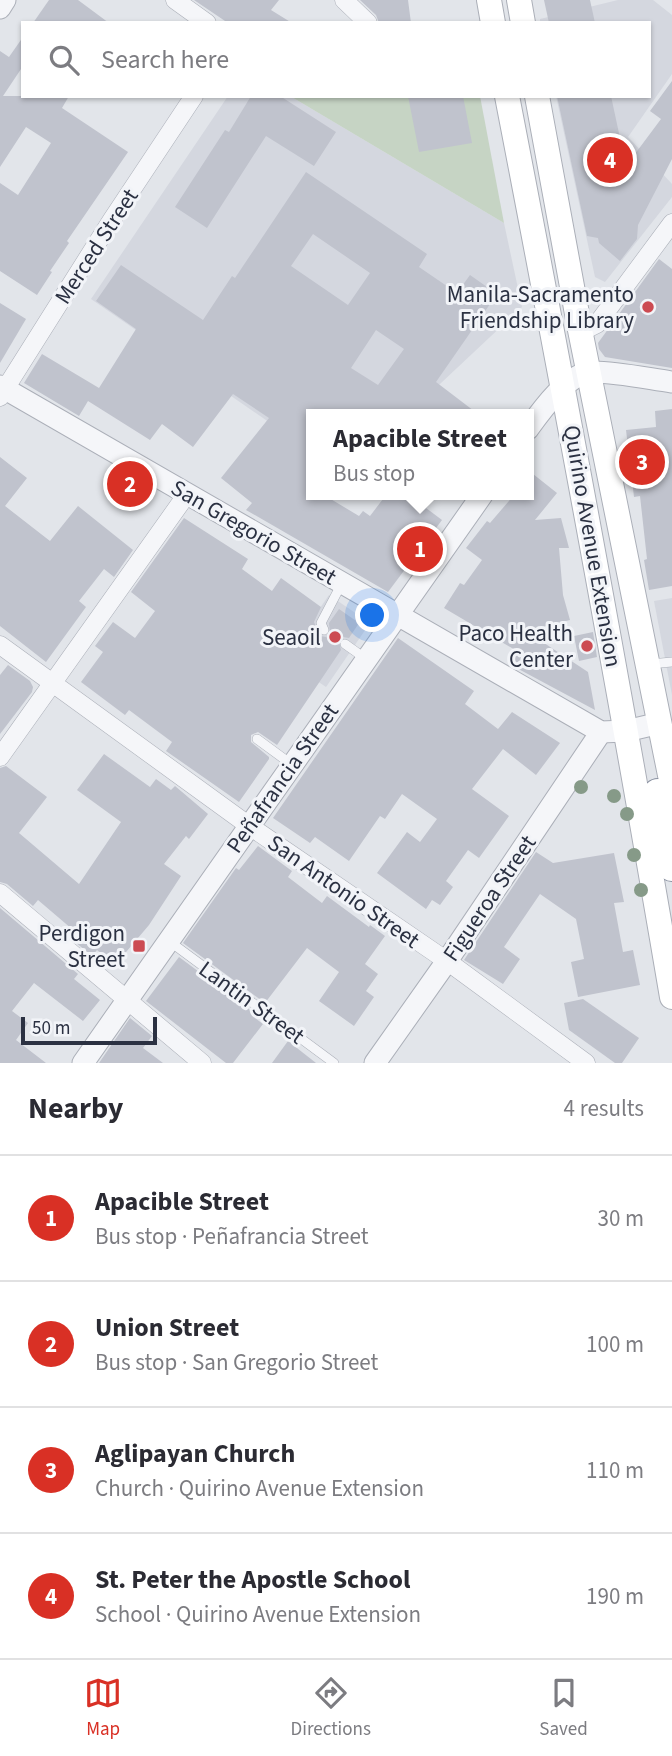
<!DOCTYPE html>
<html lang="en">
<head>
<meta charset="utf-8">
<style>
	body { margin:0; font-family:"Source Sans 3",sans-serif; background:#f2f2f3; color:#2b2b33 }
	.scale { position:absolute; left:21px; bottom:18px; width:136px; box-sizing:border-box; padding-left:7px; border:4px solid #2b3142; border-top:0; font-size:19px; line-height:24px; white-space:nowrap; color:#2b3142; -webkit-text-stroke:5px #f2f4f8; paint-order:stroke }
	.you { position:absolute; left:373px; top:616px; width:24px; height:24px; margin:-18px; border:5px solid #fff; border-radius:50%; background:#1a73e8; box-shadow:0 0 0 10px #1a73e833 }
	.badge { display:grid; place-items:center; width:46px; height:46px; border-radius:50%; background:#d93025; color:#fff; font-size:23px; font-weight:700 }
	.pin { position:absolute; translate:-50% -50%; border:4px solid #fff; box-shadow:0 2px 7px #0006 }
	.popup { position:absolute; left:306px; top:409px; width:228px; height:91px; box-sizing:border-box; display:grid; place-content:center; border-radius:0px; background:#fff; filter:drop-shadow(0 2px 5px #0005); font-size:23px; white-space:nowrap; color:#7c7c81 }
	.popup b { font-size:26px; color:#2b2b33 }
	.popup::after { content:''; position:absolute; left:50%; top:100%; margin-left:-14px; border:14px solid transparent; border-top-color:#fff }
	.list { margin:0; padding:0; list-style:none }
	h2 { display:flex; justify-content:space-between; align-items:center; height:91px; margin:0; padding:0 28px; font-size:30px }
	h2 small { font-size:23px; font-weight:400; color:#7c7c81 }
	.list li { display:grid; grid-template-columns:46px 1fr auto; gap:21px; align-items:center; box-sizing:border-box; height:126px; padding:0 28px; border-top:2px solid #e1e1e2 }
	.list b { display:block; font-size:26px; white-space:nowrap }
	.list p { margin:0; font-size:23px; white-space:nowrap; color:#7c7c81 }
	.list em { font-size:23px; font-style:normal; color:#7c7c81 }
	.icon { flex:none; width:38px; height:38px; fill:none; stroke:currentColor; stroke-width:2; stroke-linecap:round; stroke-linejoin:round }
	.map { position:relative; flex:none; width:672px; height:1063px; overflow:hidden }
	.search { position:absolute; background:#fff; box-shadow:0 2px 5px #0004; left:21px; right:21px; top:21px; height:77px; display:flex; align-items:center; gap:18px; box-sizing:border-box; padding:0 24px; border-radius:0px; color:#7c7c81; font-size:26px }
	.sheet { height:595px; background:#fff }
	nav { display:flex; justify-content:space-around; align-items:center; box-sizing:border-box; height:98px; border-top:2px solid #e1e1e2; background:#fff; font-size:19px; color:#7c7c81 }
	nav a { display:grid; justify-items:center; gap:4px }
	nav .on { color:#d93025 }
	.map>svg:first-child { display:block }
	.built { fill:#d4d7df }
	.green { fill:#c6d4c4 }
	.building { fill:#c0c3cd; fill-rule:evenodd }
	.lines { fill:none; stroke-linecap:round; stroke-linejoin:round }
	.service-casing { stroke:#abafb8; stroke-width:10 }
	.minor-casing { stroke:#abafb8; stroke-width:19 }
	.tertiary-casing { stroke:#abafb8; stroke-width:23 }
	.secondary-casing { stroke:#abafb8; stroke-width:26 }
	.motorway-casing { stroke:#8a91a1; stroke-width:32 }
	.service { stroke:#f5f6f9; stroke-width:9 }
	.minor { stroke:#f5f6f9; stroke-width:18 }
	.tertiary { stroke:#f5f6f9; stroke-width:21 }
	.secondary { stroke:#fff; stroke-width:24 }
	.motorway { stroke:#fff; stroke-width:30 }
	.tree { fill:#869a88 }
	.poi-dot { fill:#cc4b52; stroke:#f2f4f8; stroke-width:2.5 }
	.labels { text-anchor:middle; stroke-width:6; stroke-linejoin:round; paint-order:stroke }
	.street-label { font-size:23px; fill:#2b3142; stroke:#f2f4f8 }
	.poi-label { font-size:23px; fill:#2b3142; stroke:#f2f4f8; text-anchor:end }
</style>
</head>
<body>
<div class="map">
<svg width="672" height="1063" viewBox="0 0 672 1063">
	<rect width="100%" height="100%" fill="#e2e5ea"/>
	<g class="built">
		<polygon points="618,0 653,0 672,15 672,74 628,137 672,184 672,197 605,282 595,277 556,96 649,96 649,23 540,23 540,19"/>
		<polygon points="228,96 290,96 504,223 522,307 408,414 312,414 299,443 91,299"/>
		<polygon points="329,595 370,623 326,687 285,659"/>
		<polygon points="672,598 672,695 654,601"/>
	</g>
	<polygon class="green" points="290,96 480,96 504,223"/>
	<g class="building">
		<polygon points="49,0 78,0 109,23 33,23"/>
		<polygon points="194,0 279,0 271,10 292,23 228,23"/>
		<polygon points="360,0 408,0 411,23 379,23 376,15"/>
		<polygon points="544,0 590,0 595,23 549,23"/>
		<polygon points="23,37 23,66 3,96 69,96 62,108 128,152 67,241 69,243 50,271 52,272 37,295 0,271 0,183 18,195 51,143 26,127 0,167 0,51 9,57"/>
		<polygon points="672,81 672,159 638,225 637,239 620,261 599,243 598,238 587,236 557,96 611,96 626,166 661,119 650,111"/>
		<polygon points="251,96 280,96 336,132 314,166 266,136 207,228 175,207 225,130 229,132"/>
		<polygon points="408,96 463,96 472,143 419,152"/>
		<path d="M306,172l121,82 -8,13 38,26 13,-18 27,19 -61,88 42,32h-166v81h12l35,21 4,-5 7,5 16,-21h50l-10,13 16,12 -54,72 -142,-82 6,-7 -31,-25 48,-60 -36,-24 -40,53 -31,-23 -12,16 -62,-39 -9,15 -55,-33 18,-29 57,34 37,-59 -40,-28 25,-36 82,55 29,-44 3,2zM313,234l57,39 -22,32 -57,-39zM376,330l28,19 -26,36 -27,-17z"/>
		<polygon points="659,259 672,269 672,368 605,357 599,349 598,343"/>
		<polygon points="0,303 26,319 0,363"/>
		<polygon points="672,409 672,586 649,590 644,560 647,559 640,496 634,497 626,430 656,427 655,411"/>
		<polygon points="0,457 27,478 5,506 50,541 78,506 133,550 114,577 104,569 79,601 86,607 46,662 0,626"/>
		<polygon points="528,470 557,493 535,520 561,518 569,548 559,548 563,595 570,620 526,631 588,672 595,710 511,665 517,651 444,608 460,583 464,585 482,560 466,548 487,521 490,523 514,495 528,495"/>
		<polygon points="184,518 248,559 242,569 272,591 281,578 321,607 314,622 320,636 326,637 330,634 329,623 339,609 359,623 349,638 343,637 339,641 341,650 277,745 258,732 251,735 251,742 269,757 269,759 239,802 166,751 172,742 129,710 125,715 81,682 103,652 95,646 113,622 135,638 155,611 131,592"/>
		<polygon points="593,632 597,657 579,661 574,636"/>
		<polygon points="398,638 474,691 465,704 498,729 512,712 560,743 536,775 503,749 472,789 509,816 479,858 468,850 446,881 453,887 440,905 432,900 426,909 377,873 407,832 420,842 437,819 402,794 385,819 380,816 349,861 315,837 310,843 273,818"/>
		<polygon points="8,665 30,681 33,687 32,692 0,734 0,675"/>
		<polygon points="104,754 150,787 156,779 171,790 175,786 208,814 189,839 186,836 164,864 181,876 149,925 115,965 97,950 92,956 74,941 79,935 38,900 33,906 7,884 0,882 0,768 6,766 47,797 19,833 79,884 121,822 77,790"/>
		<polygon points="258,846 292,871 288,877 322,903 327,896 369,927 370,925 385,936 365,964 378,974 366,991 374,997 354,1026 319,1001 339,972 307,948 265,1003 183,943 236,868 239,870"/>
		<polygon points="536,852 553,863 614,853 624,902 614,903 623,952 633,950 640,985 578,997 571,962 584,959 576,919 540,894 504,947 520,959 503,984 464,960"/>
		<polygon points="0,908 78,974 74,979 100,1000 83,1021 34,983 12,1011 28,1023 16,1040 46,1063 0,1063"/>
		<polygon points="179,957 257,1015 255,1018 263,1024 233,1063 226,1063 146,1001"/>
		<polygon points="583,999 639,1038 622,1063 615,1063 569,1030 564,1003"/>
		<polygon points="130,1018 152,1036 143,1048 163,1063 99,1063"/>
		<polygon points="288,1041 316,1063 272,1063"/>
	</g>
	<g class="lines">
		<defs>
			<g id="service">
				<polyline points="324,630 321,623 342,583"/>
				<polyline points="345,644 366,659"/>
				<polyline points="650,664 672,662"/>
				<polyline points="257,739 291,764"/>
				<polyline points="169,941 334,1063"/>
			</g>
			<g id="minor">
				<polyline points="175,0 207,23"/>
				<polyline points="344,0 368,23"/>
				<polyline points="580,330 587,329 597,324 672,223"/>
				<polyline points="0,397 111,221 194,96"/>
				<polyline points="0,645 248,825 447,961 586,1063"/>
				<polyline points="0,757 187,494"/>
				<polyline points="0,893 202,1063"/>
			</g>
			<g id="tertiary">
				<polyline points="0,8 5,0"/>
				<polyline points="0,386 601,732 626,731 660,723"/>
				<path d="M528,429c13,-18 39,-55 63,-57 21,-1 59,7 81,10"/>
				<polyline points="83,1063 482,495"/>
				<polyline points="375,1063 447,961 601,732"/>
			</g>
			<g id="secondary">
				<polyline points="489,0 493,23"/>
				<polyline points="519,0 523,23"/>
				<path d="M507,96c58,300 114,600 165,901"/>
				<polyline points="537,96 580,330 672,785"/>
			</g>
			<polyline id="motorway" points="658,794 672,866"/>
		</defs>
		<use href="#service" class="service-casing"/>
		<use href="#minor" class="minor-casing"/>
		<use href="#tertiary" class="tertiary-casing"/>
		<use href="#secondary" class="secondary-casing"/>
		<use href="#motorway" class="motorway-casing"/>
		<use href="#service" class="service"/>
		<use href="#minor" class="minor"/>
		<use href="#tertiary" class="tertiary"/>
		<use href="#secondary" class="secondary"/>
		<use href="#motorway" class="motorway"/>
	</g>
	<g class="tree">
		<circle cx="581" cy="787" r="7"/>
		<circle cx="614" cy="796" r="7"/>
		<circle cx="627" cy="814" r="7"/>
		<circle cx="634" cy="855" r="7"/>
		<circle cx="641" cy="890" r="7"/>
	</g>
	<g class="poi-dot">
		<circle cx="648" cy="307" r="7"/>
		<circle cx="335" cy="637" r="7"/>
		<circle cx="587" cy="646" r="7"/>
		<rect x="132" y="939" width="14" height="14" rx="3.5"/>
	</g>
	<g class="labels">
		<g class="street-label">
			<text transform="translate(96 246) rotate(-57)" y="8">Merced Street</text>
			<text transform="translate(254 532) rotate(30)" y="8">San Gregorio Street</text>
			<text transform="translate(593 546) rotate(80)" y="8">Quirino Avenue Extension</text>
			<text transform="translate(282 778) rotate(-55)" y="8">Peñafrancia Street</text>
			<text transform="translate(344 891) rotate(35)" y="8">San Antonio Street</text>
			<text transform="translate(489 898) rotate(-56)" y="8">Figueroa Street</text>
			<text transform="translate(252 1002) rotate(36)" y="8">Lantin Street</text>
		</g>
		<g class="poi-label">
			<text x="634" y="302">Manila-Sacramento<tspan x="634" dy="26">Friendship Library</tspan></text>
			<text x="573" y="641">Paco Health<tspan x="573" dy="26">Center</tspan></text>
			<text x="321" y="645">Seaoil</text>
			<text x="125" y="941">Perdigon<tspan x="125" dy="26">Street</tspan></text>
		</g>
	</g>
</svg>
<div class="scale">50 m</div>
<div class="you"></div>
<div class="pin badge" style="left:420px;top:549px">1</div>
<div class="popup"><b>Apacible Street</b>Bus stop</div>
<div class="pin badge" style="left:130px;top:484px">2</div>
<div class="pin badge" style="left:642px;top:462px">3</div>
<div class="pin badge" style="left:610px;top:160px">4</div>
<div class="search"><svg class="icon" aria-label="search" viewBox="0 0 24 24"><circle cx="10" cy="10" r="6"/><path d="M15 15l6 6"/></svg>Search here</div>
</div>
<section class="sheet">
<h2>Nearby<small>4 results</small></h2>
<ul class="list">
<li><span class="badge">1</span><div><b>Apacible Street</b><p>Bus stop · Peñafrancia Street</p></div><em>30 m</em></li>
<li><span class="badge">2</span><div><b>Union Street</b><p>Bus stop · San Gregorio Street</p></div><em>100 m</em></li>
<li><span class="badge">3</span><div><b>Aglipayan Church</b><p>Church · Quirino Avenue Extension</p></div><em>110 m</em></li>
<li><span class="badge">4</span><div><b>St. Peter the Apostle School</b><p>School · Quirino Avenue Extension</p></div><em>190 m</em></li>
</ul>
</section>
<nav>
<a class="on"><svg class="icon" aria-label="map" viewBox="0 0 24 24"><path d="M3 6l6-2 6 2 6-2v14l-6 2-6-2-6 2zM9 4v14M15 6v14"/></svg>Map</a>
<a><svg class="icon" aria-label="directions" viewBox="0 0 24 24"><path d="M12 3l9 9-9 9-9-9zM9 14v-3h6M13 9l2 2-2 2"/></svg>Directions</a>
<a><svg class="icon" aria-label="saved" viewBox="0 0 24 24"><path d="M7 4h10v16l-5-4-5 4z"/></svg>Saved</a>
</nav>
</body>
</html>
